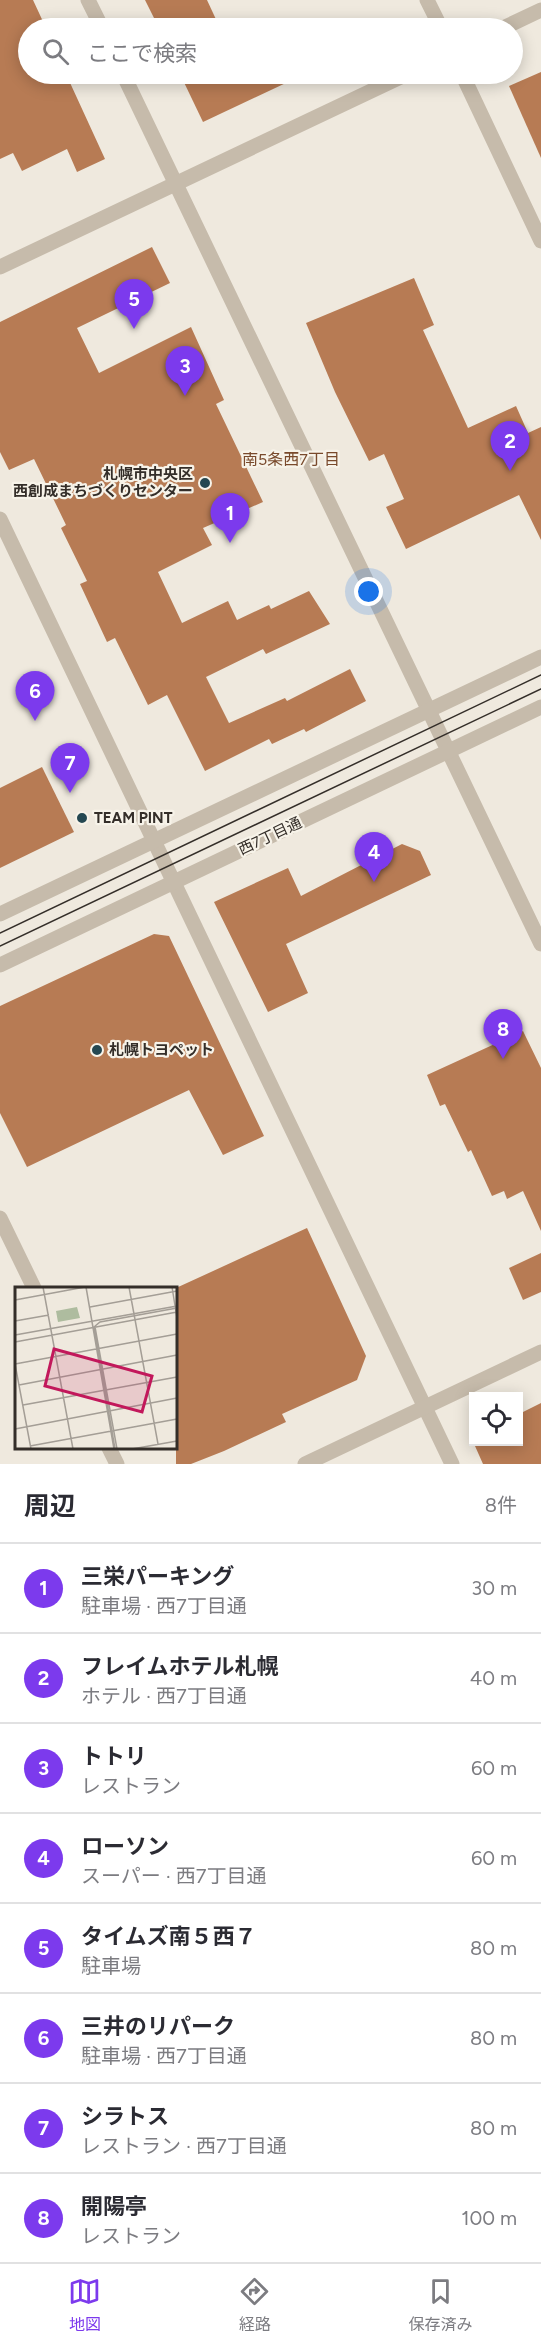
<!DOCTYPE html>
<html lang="ja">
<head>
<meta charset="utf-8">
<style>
	body { margin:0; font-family:Figtree,"Noto Sans JP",sans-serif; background:#f2f2f3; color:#2b2b33 }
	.controls { position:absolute; right:18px; bottom:18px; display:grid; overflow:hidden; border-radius:0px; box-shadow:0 3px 15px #0003 }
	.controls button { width:54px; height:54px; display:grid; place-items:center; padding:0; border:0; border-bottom:2px solid #e1e1e2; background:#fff; color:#2b2b33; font:30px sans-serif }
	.you { position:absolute; left:369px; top:592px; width:21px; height:21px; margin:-15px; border:4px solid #fff; border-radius:50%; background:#1a73e8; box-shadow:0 0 0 9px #1a73e833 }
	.badge { display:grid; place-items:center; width:39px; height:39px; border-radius:50%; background:#7c3aed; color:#fff; font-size:20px; font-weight:700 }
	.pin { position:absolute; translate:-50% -50px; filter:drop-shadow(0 2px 3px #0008) }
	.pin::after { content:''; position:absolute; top:32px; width:21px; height:18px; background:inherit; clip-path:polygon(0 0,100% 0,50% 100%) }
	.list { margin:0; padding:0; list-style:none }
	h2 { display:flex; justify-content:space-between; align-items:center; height:78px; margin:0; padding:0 24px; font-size:26px }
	h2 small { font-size:20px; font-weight:400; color:#7c7c81 }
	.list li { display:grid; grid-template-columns:39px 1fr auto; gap:18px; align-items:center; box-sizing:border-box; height:90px; padding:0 24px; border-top:2px solid #e1e1e2 }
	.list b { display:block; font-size:22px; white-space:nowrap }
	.list p { margin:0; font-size:20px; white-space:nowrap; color:#7c7c81 }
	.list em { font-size:20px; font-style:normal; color:#7c7c81 }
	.icon { flex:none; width:33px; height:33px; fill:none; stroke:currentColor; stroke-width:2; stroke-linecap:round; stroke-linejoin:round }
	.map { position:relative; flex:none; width:541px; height:1464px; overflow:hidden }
	.search { position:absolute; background:#fff; box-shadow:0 3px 15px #0003; left:18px; right:18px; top:18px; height:66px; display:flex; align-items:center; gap:15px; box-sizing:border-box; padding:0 21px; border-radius:33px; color:#7c7c81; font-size:22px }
	.sheet { height:798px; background:#fff }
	nav { display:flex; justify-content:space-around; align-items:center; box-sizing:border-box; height:84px; border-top:2px solid #e1e1e2; background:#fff; font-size:16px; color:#7c7c81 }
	nav a { display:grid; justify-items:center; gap:3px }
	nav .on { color:#7c3aed }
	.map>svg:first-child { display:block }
	.building { fill:#b77b54 }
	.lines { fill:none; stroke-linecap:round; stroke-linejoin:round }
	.minor { stroke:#c6bbab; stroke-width:15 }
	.tertiary { stroke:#c6bbab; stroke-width:15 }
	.tram { stroke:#342e29; stroke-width:1.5 }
	.poi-dot { fill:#244751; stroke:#f7f3e9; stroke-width:2 }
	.labels { text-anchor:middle; stroke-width:4.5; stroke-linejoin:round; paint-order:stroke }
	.poi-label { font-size:15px; font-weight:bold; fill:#342e29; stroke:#f7f3e9; text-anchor:start }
	.street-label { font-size:15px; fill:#342e29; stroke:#f7f3e9 }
	.neighbourhood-label { font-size:16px; fill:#794a2c; stroke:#f7f3e9 }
	.inset-road { fill:none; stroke:#a49e96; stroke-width:1.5 }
	.view { fill:#c2185b; fill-opacity:0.15; stroke:#c2185b; stroke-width:3 }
	.inset-edge { fill:none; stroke:#342e29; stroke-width:3 }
</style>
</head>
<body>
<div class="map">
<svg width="541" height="1464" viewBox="0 0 541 1464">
	<rect width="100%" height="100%" fill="#efe9de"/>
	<g class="building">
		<polygon points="0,0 33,0 46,28 28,28 28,74 66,74 105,159 77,172 67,149 22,171 13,153 0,159"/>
		<polygon points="145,0 207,0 220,28 159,28"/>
		<polygon points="541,72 541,158 509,86"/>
		<polygon points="180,74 305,74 203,122"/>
		<polygon points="152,247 170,283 77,328 99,373 191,327 224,400 216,404 263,502 203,528 212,545 158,572 182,623 228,601 237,620 269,605 271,609 309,591 330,624 266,654 263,649 206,677 229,723 285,698 287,701 350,669 366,701 306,732 304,729 272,744 269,739 205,771 167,695 148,705 115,638 107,642 80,584 87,581 61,528 66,525 34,459 9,470 0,452 0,322"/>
		<polygon points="414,278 434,325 423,330 468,428 516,406 528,433 541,427 541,540 519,495 406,549 386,507 404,499 384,454 369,461 335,392 306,323"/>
		<polygon points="42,767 74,832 0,868 0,788"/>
		<polygon points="402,844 420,851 431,875 286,944 308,993 268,1012 214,902 288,868 301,896"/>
		<polygon points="154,934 169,936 264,1136 223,1155 189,1090 27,1167 0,1113 0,1006"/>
		<polygon points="523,1031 541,1068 541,1231 523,1191 507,1199 504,1191 492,1196 471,1150 468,1152 445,1104 440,1106 427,1075"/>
		<polygon points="307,1228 366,1356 357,1380 282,1414 286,1422 224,1451 191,1464 176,1464 176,1288"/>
		<polygon points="541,1253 541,1292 523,1300 509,1268"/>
		<polygon points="541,1403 541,1464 483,1464 471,1437 474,1436 474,1442 519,1442 519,1414"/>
	</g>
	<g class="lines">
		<g class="minor">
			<polyline points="427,0 441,28"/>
			<polyline points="462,74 541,241"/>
			<polyline points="0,519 452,1464"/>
		</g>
		<g class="tertiary">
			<polyline points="88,0 102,28"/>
			<polyline points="503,28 541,10"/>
			<polyline points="123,74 541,944"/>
			<polyline points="0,267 407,74"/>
			<polyline points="0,914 541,657"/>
			<polyline points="0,965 541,707"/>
			<polyline points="0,1218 34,1288"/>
			<polyline points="109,1448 117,1464"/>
			<polyline points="305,1464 541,1352"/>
		</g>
		<g class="tram">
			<polyline points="0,933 541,675"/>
			<polyline points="0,946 541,689"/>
		</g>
	</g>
	<g class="poi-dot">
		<circle cx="205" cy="483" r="6"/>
		<circle cx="82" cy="818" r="6"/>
		<circle cx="97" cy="1050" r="6"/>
	</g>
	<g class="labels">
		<g class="poi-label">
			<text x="193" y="479" text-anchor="end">札幌市中央区<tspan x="193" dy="17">西創成まちづくりセンター</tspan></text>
			<text x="94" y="823">TEAM PINT</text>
			<text x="109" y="1055">札幌トヨペット</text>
		</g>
		<g class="street-label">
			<text transform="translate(270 836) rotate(-25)" y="5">西7丁目通</text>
		</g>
		<g class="neighbourhood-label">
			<text x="291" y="465">南5条西7丁目</text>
		</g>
	</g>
	<g transform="translate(15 1287)">
		<rect width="162" height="162" fill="#efe9de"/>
		<path d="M62,20l3,11 -22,4 -2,-11z" fill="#aebc9f"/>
		<path class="inset-road" d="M28,0l30,162M71,0l28,162M114,0l29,157M157,0l5,31M0,13l70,-13M75,20l87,-16M0,34l34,-6M80,40l22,122M0,48l162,-29M0,55l162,-30M0,77l162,-30M0,77l16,85M4,98l158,-30M8,118l154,-28M0,142l162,-31M15,159l147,-27M100,162l-21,-122 6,-5 77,-14M117,162l45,-8"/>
		<path class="view" d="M39,62l98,27 -10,36 -97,-26z"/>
		<rect width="162" height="162" class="inset-edge"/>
	</g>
</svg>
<div class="controls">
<button><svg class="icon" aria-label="locate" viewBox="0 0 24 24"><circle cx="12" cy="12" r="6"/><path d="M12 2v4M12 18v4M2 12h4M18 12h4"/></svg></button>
</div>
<div class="you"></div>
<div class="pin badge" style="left:230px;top:543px">1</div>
<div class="pin badge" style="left:510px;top:471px">2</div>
<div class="pin badge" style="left:185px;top:396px">3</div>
<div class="pin badge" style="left:374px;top:882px">4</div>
<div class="pin badge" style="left:134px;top:329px">5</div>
<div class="pin badge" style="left:35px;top:721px">6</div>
<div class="pin badge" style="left:70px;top:793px">7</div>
<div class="pin badge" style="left:503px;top:1059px">8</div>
<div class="search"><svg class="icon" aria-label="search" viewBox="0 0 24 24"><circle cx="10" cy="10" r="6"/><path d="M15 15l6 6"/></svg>ここで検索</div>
</div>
<section class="sheet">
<h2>周辺<small>8件</small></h2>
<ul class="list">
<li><span class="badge">1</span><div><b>三栄パーキング</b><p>駐車場 · 西7丁目通</p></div><em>30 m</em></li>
<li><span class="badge">2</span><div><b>フレイムホテル札幌</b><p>ホテル · 西7丁目通</p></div><em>40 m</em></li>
<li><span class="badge">3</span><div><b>トトリ</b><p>レストラン</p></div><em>60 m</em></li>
<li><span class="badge">4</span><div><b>ローソン</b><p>スーパー · 西7丁目通</p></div><em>60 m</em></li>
<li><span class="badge">5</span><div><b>タイムズ南５西７</b><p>駐車場</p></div><em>80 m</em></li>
<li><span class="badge">6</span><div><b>三井のリパーク</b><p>駐車場 · 西7丁目通</p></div><em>80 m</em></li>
<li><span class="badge">7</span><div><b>シラトス</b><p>レストラン · 西7丁目通</p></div><em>80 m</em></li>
<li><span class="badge">8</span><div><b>開陽亭</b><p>レストラン</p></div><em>100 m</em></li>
</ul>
</section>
<nav>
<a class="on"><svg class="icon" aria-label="map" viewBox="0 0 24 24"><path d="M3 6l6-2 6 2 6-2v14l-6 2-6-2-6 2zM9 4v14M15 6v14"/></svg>地図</a>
<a><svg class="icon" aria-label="directions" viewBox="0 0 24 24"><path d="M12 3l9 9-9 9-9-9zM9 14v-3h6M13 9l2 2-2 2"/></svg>経路</a>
<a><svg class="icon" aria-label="saved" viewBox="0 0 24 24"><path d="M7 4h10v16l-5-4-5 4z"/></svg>保存済み</a>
</nav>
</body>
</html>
